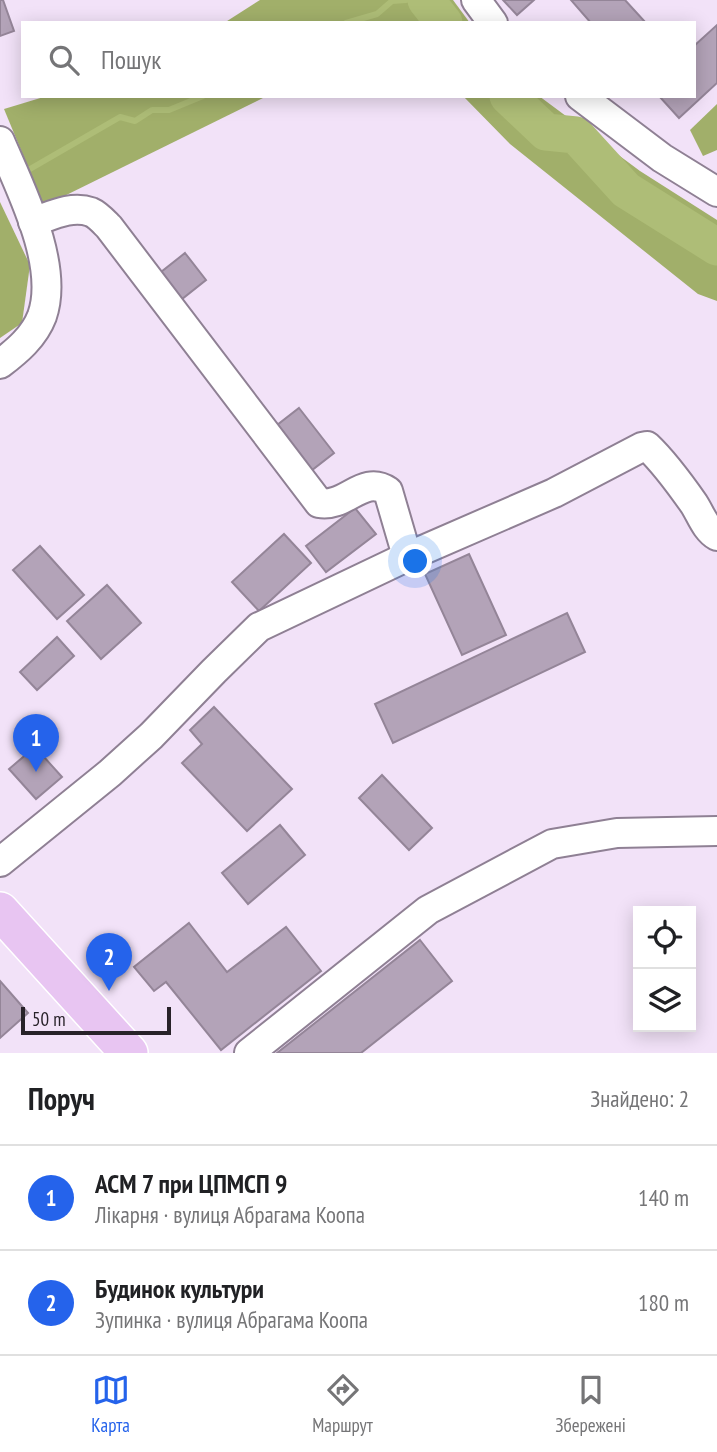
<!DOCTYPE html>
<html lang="uk">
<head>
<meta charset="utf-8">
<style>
	body { margin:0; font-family:"PT Sans Narrow",sans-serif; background:#f6f6f6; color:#202124 }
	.controls { position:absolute; right:21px; bottom:21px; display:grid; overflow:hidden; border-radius:0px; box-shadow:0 4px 18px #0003 }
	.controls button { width:63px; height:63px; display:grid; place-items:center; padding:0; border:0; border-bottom:2px solid #e0e0e0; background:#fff; color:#202124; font:35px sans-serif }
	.scale { position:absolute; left:21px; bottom:18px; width:150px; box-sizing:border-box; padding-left:7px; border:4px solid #282229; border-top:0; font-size:19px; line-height:24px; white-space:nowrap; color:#282229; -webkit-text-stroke:5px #f2e2f8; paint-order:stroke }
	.you { position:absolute; left:416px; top:562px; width:24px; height:24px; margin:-18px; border:5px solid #fff; border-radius:50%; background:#1a73e8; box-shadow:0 0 0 10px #1a73e833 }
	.badge { display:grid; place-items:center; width:46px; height:46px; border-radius:50%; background:#2563eb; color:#fff; font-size:23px; font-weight:700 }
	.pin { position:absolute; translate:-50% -58px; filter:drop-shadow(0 2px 4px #0008) }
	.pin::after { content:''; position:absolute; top:37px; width:24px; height:21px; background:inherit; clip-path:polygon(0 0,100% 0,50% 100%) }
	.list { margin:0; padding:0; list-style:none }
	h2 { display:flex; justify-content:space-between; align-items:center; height:91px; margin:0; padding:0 28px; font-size:30px }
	h2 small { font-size:23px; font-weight:400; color:#757577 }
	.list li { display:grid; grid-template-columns:46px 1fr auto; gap:21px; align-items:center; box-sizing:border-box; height:105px; padding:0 28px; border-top:2px solid #e0e0e0 }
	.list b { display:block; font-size:26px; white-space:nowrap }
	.list p { margin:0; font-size:23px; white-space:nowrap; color:#757577 }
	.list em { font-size:23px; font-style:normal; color:#757577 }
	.icon { flex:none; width:38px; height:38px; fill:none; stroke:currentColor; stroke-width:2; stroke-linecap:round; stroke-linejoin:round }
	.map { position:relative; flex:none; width:717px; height:1053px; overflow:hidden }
	.search { position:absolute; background:#fff; box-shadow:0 4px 18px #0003; left:21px; right:21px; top:21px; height:77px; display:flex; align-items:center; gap:18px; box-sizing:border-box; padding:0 24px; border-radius:0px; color:#757577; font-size:26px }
	.sheet { height:301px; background:#fff }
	nav { display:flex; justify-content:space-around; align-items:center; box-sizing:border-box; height:98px; border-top:2px solid #e0e0e0; background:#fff; font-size:19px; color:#757577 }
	nav a { display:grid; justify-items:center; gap:4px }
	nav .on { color:#2563eb }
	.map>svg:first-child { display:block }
	.forest { fill:#a1af6a }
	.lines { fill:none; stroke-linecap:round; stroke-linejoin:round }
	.stream { stroke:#aebd77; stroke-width:6 }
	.river { stroke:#aebd77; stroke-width:37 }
	.building { fill:#b3a3b8; stroke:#948598; stroke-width:2 }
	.minor-casing { stroke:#8f8094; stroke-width:32 }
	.major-casing { stroke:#fff; stroke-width:40 }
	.minor { stroke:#fff; stroke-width:28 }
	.major { stroke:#e8c5f2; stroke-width:37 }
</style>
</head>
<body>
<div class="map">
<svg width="717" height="1053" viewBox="0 0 717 1053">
	<rect width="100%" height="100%" fill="#f2e2f8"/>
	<g class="forest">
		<polygon points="260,0 453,0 470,23 224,23"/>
		<polygon points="47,96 267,96 44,206 4,109"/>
		<polygon points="463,96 539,96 640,171 717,220 717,301 698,294 510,144"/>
		<polygon points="717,104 717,150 703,156 690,130"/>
		<polygon points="0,202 30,265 22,323 0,338"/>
	</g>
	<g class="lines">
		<g class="stream">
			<polyline points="346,23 377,14 392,1 406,0"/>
			<polyline points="22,170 30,169 120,117 135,121 152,110 169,110 203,96"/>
		</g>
		<g class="river">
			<polyline points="426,0 444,23"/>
			<polyline points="508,96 546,132 576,135 626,190 717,247"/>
		</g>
	</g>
	<g class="building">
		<polygon points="0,0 3,0 14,31 0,36"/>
		<polygon points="503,0 534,0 517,15"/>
		<polygon points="571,0 625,0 646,23 591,23"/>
		<polygon points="717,25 717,83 679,118 659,96 694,96 694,46"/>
		<polygon points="185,253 206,280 177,303 156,276"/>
		<polygon points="299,408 334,453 307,474 272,429"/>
		<polygon points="355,508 376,534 326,572 306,546"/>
		<polygon points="284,534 311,563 259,611 232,582"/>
		<polygon points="40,546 84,595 57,619 13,570"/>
		<polygon points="469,554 506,635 462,655 425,574"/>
		<polygon points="107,585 141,623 101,659 67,621"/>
		<polygon points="567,613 585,652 393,743 375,704"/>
		<polygon points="57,637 74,656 37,690 20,672"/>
		<polygon points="214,707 292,789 247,831 182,763 202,744 190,730"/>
		<polygon points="35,747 62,777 36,799 9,769"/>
		<polygon points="382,775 432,828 409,850 359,798"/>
		<polygon points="280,825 305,855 248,904 222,873"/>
		<polygon points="189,923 227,972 286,927 321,971 221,1050 166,982 154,991 134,967"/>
		<polygon points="420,940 452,981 361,1053 277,1053"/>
		<polygon points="0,981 28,1013 0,1038"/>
	</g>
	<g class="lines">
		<defs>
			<g id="minor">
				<polyline points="476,0 493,23"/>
				<polyline points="580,96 662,158 717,192"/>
				<path d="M0,141c20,47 60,124 42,175 -8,21 -25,35 -42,48"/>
				<path d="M33,222c18,-6 38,-17 58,-10 7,3 13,10 18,15l210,276c27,5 44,-29 69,-12l19,65"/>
				<path d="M0,862l110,-89 41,-37 63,-65 45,-44 141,-67 154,-67 88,-46 5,-1c18,17 33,38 47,58 7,11 12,26 23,32"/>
				<polyline points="249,1053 428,910 552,844 617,833 717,831"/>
			</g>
			<polyline id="major" points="0,911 129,1053"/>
		</defs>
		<use href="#minor" class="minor-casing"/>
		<use href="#major" class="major-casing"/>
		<use href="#minor" class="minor"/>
		<use href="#major" class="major"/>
	</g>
</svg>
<div class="controls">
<button><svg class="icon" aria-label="locate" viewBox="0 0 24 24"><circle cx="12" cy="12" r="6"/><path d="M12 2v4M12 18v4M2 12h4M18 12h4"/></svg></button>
<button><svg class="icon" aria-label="layers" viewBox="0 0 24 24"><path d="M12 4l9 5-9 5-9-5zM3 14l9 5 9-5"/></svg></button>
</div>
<div class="scale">50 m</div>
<div class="you"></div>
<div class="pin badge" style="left:36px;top:772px">1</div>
<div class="pin badge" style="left:109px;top:991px">2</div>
<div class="search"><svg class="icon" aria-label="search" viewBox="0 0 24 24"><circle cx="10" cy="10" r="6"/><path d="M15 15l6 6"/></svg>Пошук</div>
</div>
<section class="sheet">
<h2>Поруч<small>Знайдено: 2</small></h2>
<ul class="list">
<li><span class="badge">1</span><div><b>АСМ 7 при ЦПМСП 9</b><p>Лікарня · вулиця Абрагама Коопа</p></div><em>140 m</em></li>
<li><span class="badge">2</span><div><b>Будинок культури</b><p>Зупинка · вулиця Абрагама Коопа</p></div><em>180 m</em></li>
</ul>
</section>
<nav>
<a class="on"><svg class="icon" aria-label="map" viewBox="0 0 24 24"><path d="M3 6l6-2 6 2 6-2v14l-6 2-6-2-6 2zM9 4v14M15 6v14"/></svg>Карта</a>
<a><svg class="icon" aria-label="directions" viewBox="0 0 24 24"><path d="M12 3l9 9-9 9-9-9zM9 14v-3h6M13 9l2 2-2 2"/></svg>Маршрут</a>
<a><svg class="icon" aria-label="saved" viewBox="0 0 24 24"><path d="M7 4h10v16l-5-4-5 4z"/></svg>Збережені</a>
</nav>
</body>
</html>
